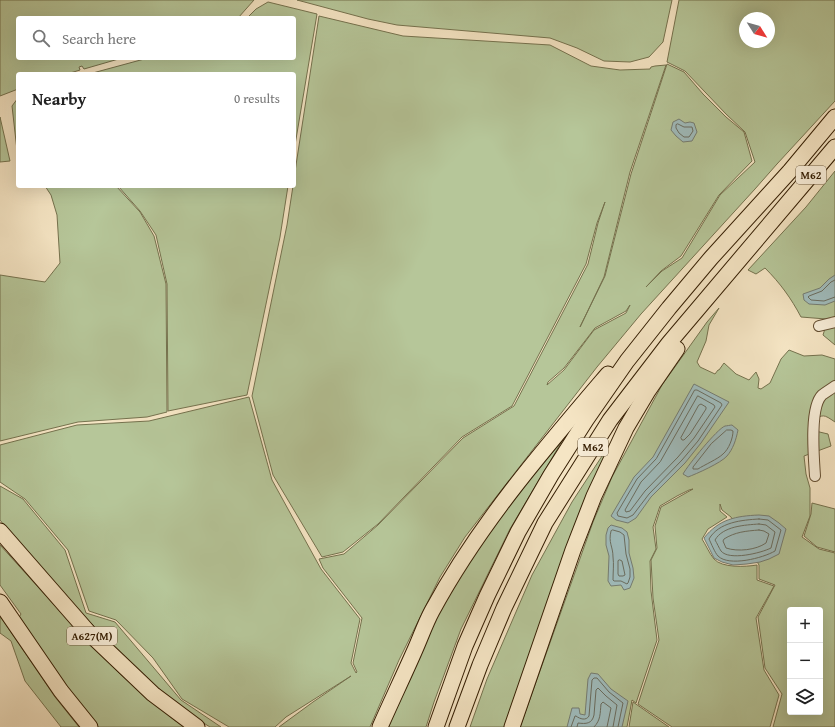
<!DOCTYPE html>
<html lang="en">
<head>
<meta charset="utf-8">
<style>
	body { margin:0; font-family:"Gentium Book Plus",serif; background:#f2f2f2; color:#222 }
	.controls { position:absolute; right:12px; bottom:12px; display:grid; overflow:hidden; border-radius:4px; box-shadow:0 4px 16px #0002 }
	.controls button { width:36px; height:36px; display:grid; place-items:center; padding:0; border:0; border-bottom:1px solid #e0e0e0; background:#fff; color:#222; font:20px sans-serif }
	.compass { position:absolute; left:739px; top:12px; width:36px; height:36px; border-radius:50%; background:#fff; box-shadow:0 4px 16px #0002; rotate:127deg }
	.list { margin:0; padding:0; list-style:none }
	h2 { display:flex; justify-content:space-between; align-items:center; height:52px; margin:0; padding:0 16px; font-size:17px }
	h2 small { font-size:13px; font-weight:400; color:#767676 }
	.icon { flex:none; width:22px; height:22px; fill:none; stroke:currentColor; stroke-width:2; stroke-linecap:round; stroke-linejoin:round }
	.map { position:relative; flex:none; width:835px; height:727px; overflow:hidden }
	.search { position:absolute; background:#fff; box-shadow:0 4px 16px #0002; left:16px; top:16px; width:280px; height:44px; display:flex; align-items:center; gap:10px; box-sizing:border-box; padding:0 14px; border-radius:4px; color:#767676; font-size:15px }
	.panel { position:absolute; background:#fff; box-shadow:0 4px 16px #0002; left:16px; top:72px; width:280px; height:116px; border-radius:4px }
	.map>svg:first-child { display:block }
	.green { fill:#b6c699; stroke:#75724e; fill-rule:evenodd }
	.water { fill:#a0bdbe; stroke:#757d73 }
	.lines { fill:none; stroke-linecap:round; stroke-linejoin:round }
	.shore { stroke:#6a6d60; stroke-width:1 }
	.minor-casing { stroke:#644f32; stroke-width:12 }
	.highway-casing { stroke:#341d02; stroke-width:17 }
	.minor { stroke:#f8eed9; stroke-width:10 }
	.highway { stroke:#f5e5c4; stroke-width:15 }
	.labels { text-anchor:middle; stroke-width:4; stroke-linejoin:round; paint-order:stroke }
	.shield { fill:#f8eed9; stroke:#6f5c42; stroke-width:1 }
	.shield-label { font-size:11px; font-weight:bold; fill:#341d02 }
</style>
</head>
<body>
<div class="map">
<svg width="835" height="727" viewBox="0 0 835 727">
	<rect width="100%" height="100%" fill="#f5e5c4"/>
	<filter id="stains"><feTurbulence type="fractalNoise" baseFrequency=".005" numOctaves="4"/><feColorMatrix values="0 0 0 0 .2 0 0 0 0 .09 0 0 0 0 .02 0 0 0 .5 -.17"/></filter>
	<radialGradient id="worn" r=".72"><stop offset=".6" stop-color="#630" stop-opacity="0"/><stop offset="1" stop-color="#630" stop-opacity=".3"/></radialGradient>
	<g class="green">
		<polygon points="0,0 254,0 238,18 18,18 18,58 122,58 84,69 82,66 79,67 80,70 67,74 18,74 18,89 0,96"/>
		<polygon points="297,0 672,0 663,42 649,57 630,62 604,61 577,48 550,38 397,25 368,19"/>
		<path d="M679,0h156v101l-58,63 -22,25 -114,125 -44,53 -132,170 -25,40 -41,83 -29,67h-91l34,-25 38,-26 -65,41 -11,10h-46l-47,-28 -29,-41 -37,-38 -27,-9 -21,-61 -43,-51 -25,-17v-37l77,-20 72,-4 100,-24 23,83 49,89 39,50 -9,44 5,10 1,-1 -4,-9 9,-45 -39,-50 -4,-9 25,-5 34,-29 85,-87 51,-32 74,-142 10,-41 7,-21 -8,21 -11,41 -74,142 -50,31 -84,87 -35,28 -21,5 -49,-82 -21,-79 35,-171 6,-39h1v-8l25,-162 84,20 147,9 41,21 29,4 30,-1 1,-2 4,-1 11,-1 -36,107 -26,105 -24,50 25,-51 26,-102 36,-110 17,8 19,22 23,23 18,15 8,29 -33,34 -38,61 -20,15 -15,16 16,-16 20,-13 38,-63 35,-33 -10,-30 -19,-18 -41,-43 -18,-9zM745,18h24v24h-24zM630,305l-4,8 -32,17 -30,40 -17,15 1,-3 16,-14 31,-40 31,-17z"/>
		<polygon points="268,2 317,14 294,151 294,74 89,74 148,58 294,58 294,18 247,18 256,9"/>
		<polygon points="18,98 18,159 12,106"/>
		<polygon points="0,117 10,161 0,162"/>
		<path d="M835,171v174l-12,-10 4,-13 -1,-3 -25,-2c-10,-19 -21,-34 -36,-49l-9,6 -8,-4 58,-63z"/>
		<polygon points="45,186 116,186 140,212 154,236 166,284 167,412 147,417 78,422 0,441 0,275 45,282 60,263 57,215 51,195"/>
		<polygon points="118,186 288,186 280,237 247,395 168,411 167,284 156,235 140,211"/>
		<path d="M719,308l-10,17 -3,16 -9,21 3,5 15,7 3,-4h1l5,-7 12,11 13,6 7,-8 3,7 -1,9 3,1 9,-6 11,-24 8,-9 15,6 18,-1 13,4v63c-12,-8 -11,-8 -24,-1v9l17,4 3,12 -27,10 2,18 4,14v28l-8,21 17,12 16,4v174h-62l9,-33 -17,-26 -7,-51 17,-32 -16,-6v-14l-28,-48 -9,-7 -2,-6v7l7,6 -19,12 -6,10c4,6 7,14 12,20 8,9 31,8 43,6v15l17,6 -18,32 8,52 15,25 -9,32h-98l-34,-23 21,-64 -6,-42 -2,-38 6,-12 -2,-22 6,-19 32,-18 -4,1 -12,6 -17,10 -7,21 3,22 -6,12 1,30 6,49 -21,63 -4,-3 -5,27h-107l73,-205 19,-45 50,-92 45,-63zM790,610h30v102h-30z"/>
		<polygon points="636,404 505,727 470,727 487,679 532,575 572,502"/>
		<polygon points="578,414 510,529 461,629 434,702 426,727 384,727 431,623 477,546"/>
		<polygon points="0,486 23,499 65,550 86,613 115,622 181,700 221,727 210,727 194,717 147,679 88,620 30,558 0,520"/>
		<polygon points="812,503 835,509 835,552 817,547 804,536 811,514"/>
		<polygon points="0,545 76,629 119,673 173,719 184,727 98,727 78,704 18,619 21,614 0,585"/>
		<polygon points="0,616 55,697 79,727 61,727 25,681 11,641 0,633"/>
		<polygon points="633,702 669,727 629,727"/>
	</g>
	<g class="water">
		<polygon points="679,119 685,123 690,122 694,123 697,132 692,141 683,142 676,136 671,130 673,122"/>
		<polygon points="835,275 835,301 825,305 809,304 804,300 803,294 820,288 829,279"/>
		<polygon points="694,384 729,402 701,443 685,463 651,497 636,518 628,523 616,520 611,516 634,477 653,457"/>
		<path d="M732,425l6,5c-2,10 -5,19 -11,26 -6,7 -31,18 -39,21l-5,-3c5,-9 34,-45 42,-48 1,0 6,-1 7,-1z"/>
		<path d="M759,515l10,1 10,7 7,6 -7,25 -10,5 -9,3 -13,2 -14,1 -11,-3 -8,-4 -10,-20c15,-19 32,-22 55,-23z"/>
		<polygon points="611,525 622,528 627,532 629,540 629,553 633,568 634,578 630,588 624,590 621,585 611,586 608,581 609,556 606,545 606,535 608,528"/>
		<polygon points="591,673 598,674 611,689 628,701 622,727 567,727 572,708 579,708 580,714 585,715 588,679"/>
	</g>
	<g class="lines">
		<g class="shore">
			<polygon points="678,124 684,127 692,127 693,131 689,137 684,137 679,133 676,128 676,125"/>
			<polyline points="835,280 831,282 822,291 809,296 808,297 811,300 824,301 835,297"/>
			<polygon points="695,390 697,390 721,403 722,405 698,441 682,460 649,494 633,515 627,518 618,516 617,513 637,479 656,459"/>
			<polygon points="698,396 714,405 715,407 694,438 678,457 645,491 630,511 626,512 625,510 641,482 660,462"/>
			<polygon points="699,405 701,404 706,407 706,409 690,434 684,440 682,440 681,438"/>
			<path d="M727,430h4l2,1c0,7 -4,18 -10,23 -5,5 -19,11 -25,15h-5v-2l18,-23z"/>
			<path d="M759,519l9,1 13,10 -6,21c-12,7 -46,16 -57,5 -3,-3 -7,-13 -9,-17 10,-17 33,-19 50,-20z"/>
			<path d="M759,524l7,1 9,7 -4,16c-10,5 -42,13 -50,3 -2,-3 -4,-8 -6,-11 8,-14 30,-15 44,-16z"/>
			<path d="M613,530l7,2 4,3 2,19 4,15v8l-2,6 -1,1 -6,-3h-7l-1,-1c0,-8 1,-16 0,-23 0,-11 -5,-14 -2,-26z"/>
			<path d="M759,530l5,1 5,3 -3,9c-10,7 -28,9 -40,5l-3,-7 1,-2c11,-7 22,-8 35,-9z"/>
			<polygon points="620,560 622,561 625,575 623,576 619,576 618,574 618,561"/>
			<path d="M571,727l4,-11h1c4,3 10,5 13,0l3,-36 2,-2h3l12,14 14,11 -5,24"/>
			<path d="M577,727l1,-4c8,1 14,1 16,-8l2,-25 2,-2 8,8 11,9 -4,22"/>
			<path d="M594,727c7,-7 6,-14 7,-23l2,-2 8,6 -4,19"/>
		</g>
		<defs>
			<g id="minor">
				<polyline points="819,326 835,322"/>
				<path d="M815,476c-1,-17 -6,-68 7,-81 4,-3 9,-6 13,-9"/>
			</g>
			<g id="highway">
				<polyline points="0,531 90,634 153,694 197,727"/>
				<polyline points="0,602 61,691 90,727"/>
				<path d="M380,727c11,-25 23,-50 34,-75 6,-13 11,-28 18,-41 47,-87 112,-162 176,-237"/>
				<polyline points="436,727 465,646 487,596 518,532 551,475 586,420 627,361 669,308 711,258 790,171 835,117"/>
				<polyline points="457,727 480,665 504,608 545,523 610,420 669,343 835,147"/>
				<polyline points="512,727 573,550 594,496 626,428 648,391 677,349"/>
			</g>
		</defs>
		<use href="#minor" class="minor-casing"/>
		<use href="#highway" class="highway-casing"/>
		<use href="#minor" class="minor"/>
		<use href="#highway" class="highway"/>
	</g>
	<g class="labels">
		<g class="shield">
			<rect x="796" y="166" width="30" height="18" rx="3"/>
			<rect x="578" y="438" width="30" height="18" rx="3"/>
			<rect x="67" y="627" width="50" height="18" rx="3"/>
		</g>
		<g class="shield-label">
			<text x="811" y="179">M62</text>
			<text x="593" y="451">M62</text>
			<text x="92" y="640">A627(M)</text>
		</g>
	</g>
	<rect width="100%" height="100%" filter="url(#stains)"/>
	<rect width="100%" height="100%" fill="url(#worn)"/>
</svg>
<div class="controls">
<button>+</button>
<button>−</button>
<button><svg class="icon" aria-label="layers" viewBox="0 0 24 24"><path d="M12 4l9 5-9 5-9-5zM3 14l9 5 9-5"/></svg></button>
</div>
<svg class="compass" viewBox="-18 -18 36 36"><path d="M0-13l5 13h-10z" fill="#e53935"/><path d="M0 13l5-13h-10z" fill="#767676"/></svg>
<div class="search"><svg class="icon" aria-label="search" viewBox="0 0 24 24"><circle cx="10" cy="10" r="6"/><path d="M15 15l6 6"/></svg>Search here</div>
<section class="panel">
<h2>Nearby<small>0 results</small></h2>
<ul class="list">
</ul>
</section>
</div>
</body>
</html>
